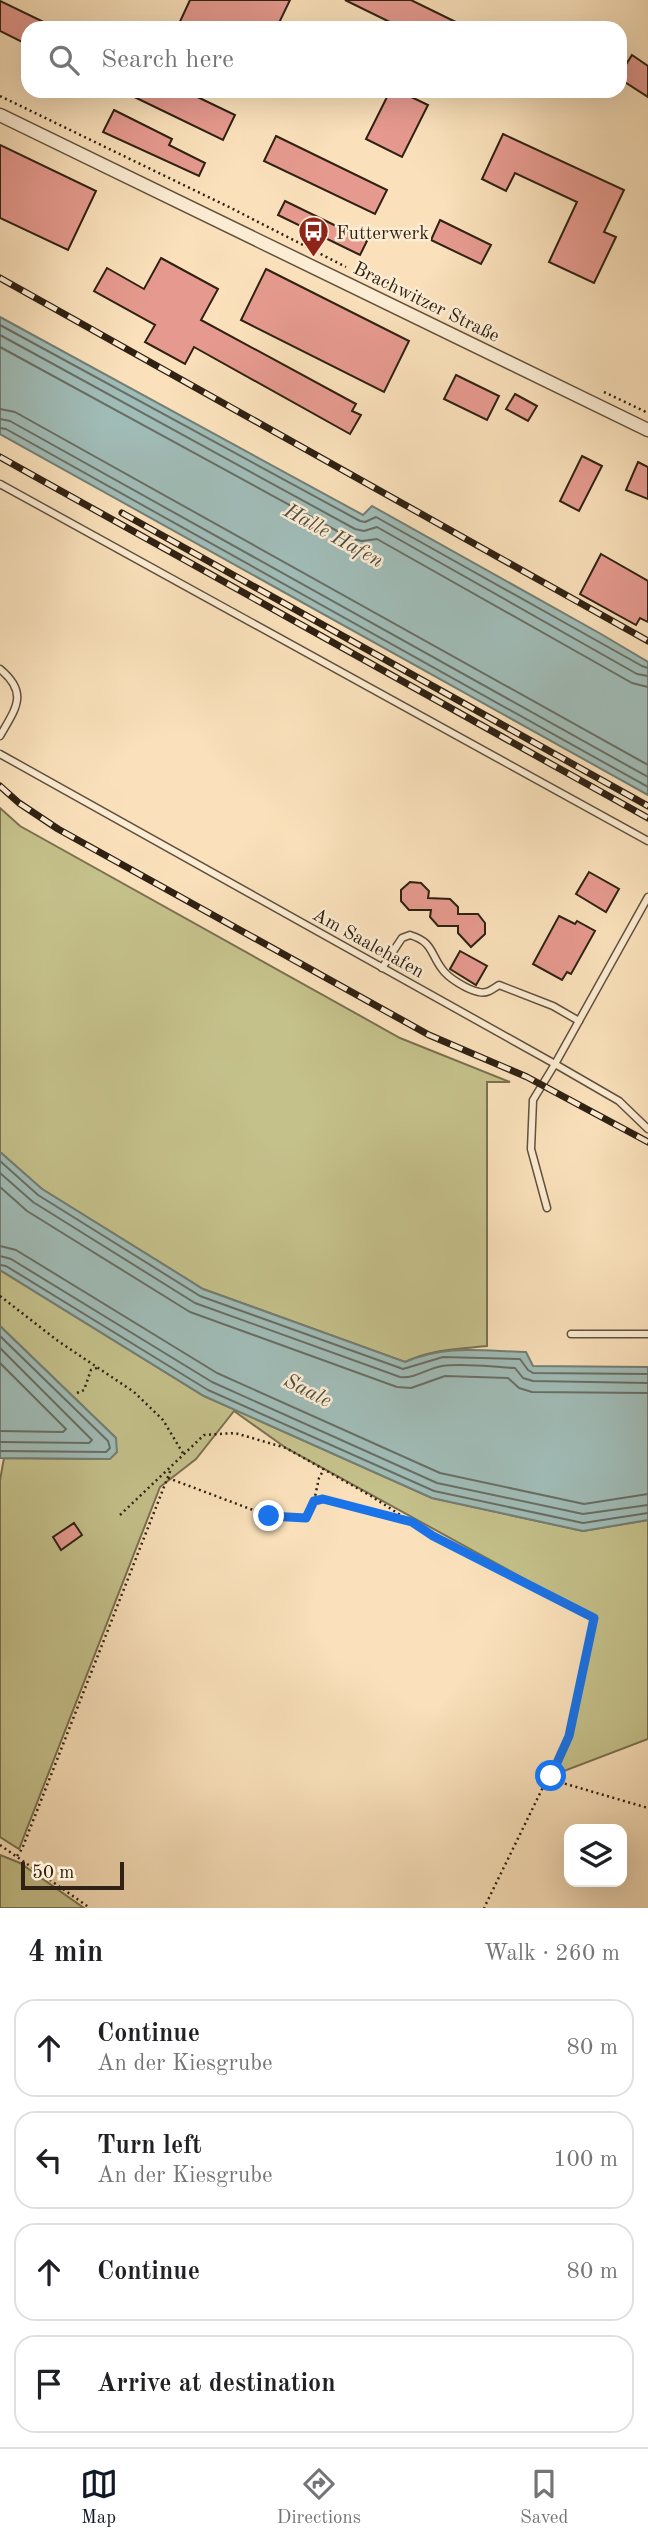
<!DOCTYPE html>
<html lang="en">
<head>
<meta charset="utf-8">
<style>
	body { margin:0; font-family:"Old Standard TT",serif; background:#f6f6f6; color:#202124 }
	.controls { position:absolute; right:21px; bottom:21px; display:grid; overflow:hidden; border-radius:14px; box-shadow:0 7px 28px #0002 }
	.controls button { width:63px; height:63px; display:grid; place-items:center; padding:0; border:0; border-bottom:2px solid #e0e0e0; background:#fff; color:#202124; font:35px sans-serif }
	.scale { position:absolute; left:21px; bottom:18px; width:103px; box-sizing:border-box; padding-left:7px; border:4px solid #2f2113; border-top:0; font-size:19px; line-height:24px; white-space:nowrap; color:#2f2113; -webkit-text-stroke:5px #fcecd3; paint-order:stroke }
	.stop { position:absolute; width:21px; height:21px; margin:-16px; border:5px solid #1a73e8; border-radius:50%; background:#fff }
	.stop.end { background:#1a73e8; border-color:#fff; box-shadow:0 2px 7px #0008 }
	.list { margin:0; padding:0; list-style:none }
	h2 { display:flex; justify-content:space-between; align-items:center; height:91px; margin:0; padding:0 28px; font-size:30px }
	h2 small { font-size:23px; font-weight:400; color:#757577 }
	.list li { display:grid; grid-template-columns:46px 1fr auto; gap:21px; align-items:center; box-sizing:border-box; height:98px; margin:0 14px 14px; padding:0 14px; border:2px solid #e0e0e0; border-radius:21px }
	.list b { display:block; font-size:26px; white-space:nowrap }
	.list p { margin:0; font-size:23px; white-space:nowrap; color:#757577 }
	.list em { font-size:23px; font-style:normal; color:#757577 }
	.icon { flex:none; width:38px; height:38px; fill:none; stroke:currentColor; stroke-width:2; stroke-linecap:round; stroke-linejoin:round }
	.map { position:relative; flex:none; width:648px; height:1908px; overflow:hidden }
	.search { position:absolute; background:#fff; box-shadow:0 7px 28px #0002; left:21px; right:21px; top:21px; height:77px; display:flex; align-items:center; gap:18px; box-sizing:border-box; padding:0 24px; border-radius:21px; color:#757577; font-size:26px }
	.sheet { height:539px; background:#fff }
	nav { display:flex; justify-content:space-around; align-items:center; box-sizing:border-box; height:98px; border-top:2px solid #e0e0e0; background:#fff; font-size:19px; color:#757577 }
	nav a { display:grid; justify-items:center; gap:4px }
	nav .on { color:#111827 }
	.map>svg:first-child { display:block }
	.green { fill:#c5c18b; stroke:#7a714f; stroke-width:2 }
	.water { fill:#a0bcb7; stroke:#737e75; stroke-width:2 }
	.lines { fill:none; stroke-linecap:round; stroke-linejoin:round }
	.shore { stroke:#686e65; stroke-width:2 }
	.building { fill:#e69a8f; stroke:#2f2113; stroke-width:2 }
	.service-casing { stroke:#62513d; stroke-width:9 }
	.minor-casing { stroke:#62513d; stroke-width:15 }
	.path { stroke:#2f2113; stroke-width:2.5; stroke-dasharray:2 3.5; stroke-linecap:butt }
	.service { stroke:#fcecd3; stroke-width:6 }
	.minor { stroke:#fcecd3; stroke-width:12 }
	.rail-casing { stroke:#2f2113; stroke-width:7 }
	.rail { stroke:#fcecd3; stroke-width:4.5; stroke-dasharray:13; stroke-linecap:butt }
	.route { stroke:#1a73e8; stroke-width:9 }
	.labels { text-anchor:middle; stroke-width:5; stroke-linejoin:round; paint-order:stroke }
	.poi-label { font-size:19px; fill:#2f2113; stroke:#fcecd3; text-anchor:start }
	.street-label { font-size:19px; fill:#2f2113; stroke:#fcecd3 }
	.water-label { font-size:21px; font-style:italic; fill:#515044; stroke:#fcecd3 }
</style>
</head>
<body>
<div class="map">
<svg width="648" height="1908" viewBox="0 0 648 1908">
	<rect width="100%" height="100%" fill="#fae1bb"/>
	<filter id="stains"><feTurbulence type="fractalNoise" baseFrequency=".00286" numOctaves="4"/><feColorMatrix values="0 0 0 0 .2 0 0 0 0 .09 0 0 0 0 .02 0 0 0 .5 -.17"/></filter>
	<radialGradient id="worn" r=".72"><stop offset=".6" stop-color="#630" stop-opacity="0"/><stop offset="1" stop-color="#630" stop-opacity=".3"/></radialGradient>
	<g class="green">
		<path d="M0,808l20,18 380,212 110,44h-23v264c-29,3 -55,3 -82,16l-202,-73 -161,-100 -42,-37z"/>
		<polygon points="0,1270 204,1396 432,1498 583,1531 648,1520 648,1739 551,1776 569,1736 594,1617 286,1448 234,1411 196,1459 160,1487 19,1849 0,1837 0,1480 4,1458 109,1459 116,1438 0,1326"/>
		<polygon points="0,1855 20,1863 84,1908 0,1908"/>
	</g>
	<g class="water">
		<polygon points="0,317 363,515 372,506 601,634 648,662 648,795 0,434"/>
		<path d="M0,1152l42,37 161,100 202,73c41,-18 77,-11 121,-10l7,14 115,1v153l-65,11 -151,-33 -228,-102 -204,-126z"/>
		<polygon points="0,1326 116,1438 117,1452 110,1459 0,1458"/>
	</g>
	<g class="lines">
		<g class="shore">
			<polyline points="0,325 360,521 365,522 376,517 642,666 648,668"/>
			<polyline points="0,335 355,529 364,531 377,527 637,674 648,676"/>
			<polyline points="0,347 350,538 362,541 377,539 632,683 648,687"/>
			<polyline points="0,409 15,412 648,765"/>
			<polyline points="0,419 10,421 648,777"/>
			<polyline points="0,428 6,429 648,787"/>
			<polyline points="0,1161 38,1195 200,1296 403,1369 443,1357 520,1359 528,1370 533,1373 648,1374"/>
			<path d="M0,1173l33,29 162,101 205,74c15,2 28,-9 42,-11 23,-3 49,1 73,2l8,10 10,3 115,2"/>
			<polyline points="0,1187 27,1211 190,1312 397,1387 411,1388 445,1376 508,1378 519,1388 532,1392 648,1393"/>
			<polyline points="0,1246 16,1250 217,1373 440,1473 584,1504 648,1494"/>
			<polyline points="0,1256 11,1259 212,1382 437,1483 583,1514 648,1505"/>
			<polyline points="0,1265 6,1266 208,1390 434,1491 583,1523 648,1513"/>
			<polyline points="0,1336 108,1441 110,1448 106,1452 0,1451"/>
			<polyline points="0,1348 92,1440 89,1443 0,1442"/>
			<polyline points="0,1363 66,1429 63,1432 0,1431"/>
		</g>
	</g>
	<g class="building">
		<polygon points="190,0 290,0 278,25 274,23 272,28 177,28"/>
		<polygon points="345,0 411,0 468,28 402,28"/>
		<polygon points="0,1 56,28 28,28 28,45 0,31"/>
		<polygon points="632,55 648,66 648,97 620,79 620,74"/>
		<polygon points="122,91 185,91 235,115 223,140"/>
		<polygon points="390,91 399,91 428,105 402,157 366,139"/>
		<polygon points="114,110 172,139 169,145 205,163 199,176 103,132"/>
		<polygon points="503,134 624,190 604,232 616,237 594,283 549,262 577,202 515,173 506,191 482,179"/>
		<polygon points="276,136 387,190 375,214 264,161"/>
		<polygon points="0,145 96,191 68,250 0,218"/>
		<polygon points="285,201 367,241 360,255 278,215"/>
		<polygon points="440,220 491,245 481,264 431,240"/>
		<polygon points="161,258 218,289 201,320 356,404 352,411 361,415 350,434 194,347 185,364 145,342 155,325 94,291 107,268 144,289"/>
		<polygon points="266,269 409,341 384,392 241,320"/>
		<polygon points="456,375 499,396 487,420 444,399"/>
		<polygon points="515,394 537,406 528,421 506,409"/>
		<polygon points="582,456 602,466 579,511 560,501"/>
		<polygon points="638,462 648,467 648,499 626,490"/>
		<polygon points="601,554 648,581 648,622 640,618 636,625 580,594"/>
		<polygon points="589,872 619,889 606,912 576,894"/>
		<polygon points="410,882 421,883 429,891 428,898 450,899 458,907 458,914 478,914 485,923 485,934 471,947 458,933 458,926 438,926 430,917 431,910 409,910 401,901 401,890"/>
		<polygon points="559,916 575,924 577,921 595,931 571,974 567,972 562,980 533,964"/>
		<polygon points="460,951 487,966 476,985 450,969"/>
		<polygon points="74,1523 82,1535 61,1550 53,1537"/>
	</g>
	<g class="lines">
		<defs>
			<g id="service">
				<polyline points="0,484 648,841"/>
				<path d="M0,669c29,24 16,39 0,67"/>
				<polyline points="0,754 555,1064 648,897"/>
				<path d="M382,968l20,-30 8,-3c23,7 20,18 32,34 6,9 26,21 37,23 8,2 14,-3 20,-7l54,21 26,15"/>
				<polyline points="547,1208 531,1149 533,1100 555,1064 619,1101 648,1129"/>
				<polyline points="571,1334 648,1334"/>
			</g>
			<polyline id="minor" points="0,115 648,430"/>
		</defs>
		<use href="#service" class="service-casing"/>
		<use href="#minor" class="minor-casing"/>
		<g class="path">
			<polyline points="0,96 231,208 346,267"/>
			<polyline points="604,392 648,413"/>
			<polyline points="0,1296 58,1341 134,1392 163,1420 184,1455"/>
			<polyline points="77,1393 84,1390 91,1370 97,1368"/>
			<polyline points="168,1478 269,1516 305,1518 314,1501 323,1499 407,1521"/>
			<polyline points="314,1501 319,1478 324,1469"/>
			<polyline points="120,1515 204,1435 235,1433 286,1448 371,1496 433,1536 594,1618 568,1736 484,1908"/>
			<polyline points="549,1779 648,1808"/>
			<polyline points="0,1845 90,1908"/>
			<polyline points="17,1856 22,1849 171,1469"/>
		</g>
		<use href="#service" class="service"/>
		<use href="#minor" class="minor"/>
		<defs>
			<g id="rail">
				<polyline points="0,278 648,641"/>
				<polyline points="0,457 648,818"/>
				<polyline points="122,513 648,806"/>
				<polyline points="0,786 19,803 58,829 429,1035 527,1077 648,1142"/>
			</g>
		</defs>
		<use href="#rail" class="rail-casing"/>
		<use href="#rail" class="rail"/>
	</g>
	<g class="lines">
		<polyline class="route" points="269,1516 306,1518 314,1501 323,1499 412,1522 433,1536 594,1618 569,1736 551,1776"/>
	</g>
	<defs>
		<symbol id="bus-pin" viewBox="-11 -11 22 30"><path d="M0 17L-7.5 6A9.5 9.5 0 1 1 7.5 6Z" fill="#8f2418" stroke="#fcecd3"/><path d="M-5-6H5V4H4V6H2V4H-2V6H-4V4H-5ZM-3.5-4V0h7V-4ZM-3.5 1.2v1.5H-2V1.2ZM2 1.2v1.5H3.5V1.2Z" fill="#fff"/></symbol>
	</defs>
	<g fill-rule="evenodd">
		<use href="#bus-pin" x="296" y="214" width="35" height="47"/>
	</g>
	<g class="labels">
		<g class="poi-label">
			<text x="336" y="239">Futterwerk</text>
		</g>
		<g class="street-label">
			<text transform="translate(427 301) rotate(26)" y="7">Brachwitzer Straße</text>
			<text transform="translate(369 942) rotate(29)" y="7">Am Saalehafen</text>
		</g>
		<g class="water-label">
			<text transform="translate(334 535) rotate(29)" y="7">Halle Hafen</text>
			<text transform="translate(308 1390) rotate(27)" y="7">Saale</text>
		</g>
	</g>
	<rect width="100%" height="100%" filter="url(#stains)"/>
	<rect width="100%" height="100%" fill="url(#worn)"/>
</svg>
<div class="controls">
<button><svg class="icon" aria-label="layers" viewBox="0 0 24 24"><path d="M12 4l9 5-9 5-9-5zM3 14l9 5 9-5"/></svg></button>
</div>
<div class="scale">50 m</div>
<div class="stop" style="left:551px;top:1776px"></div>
<div class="stop end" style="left:269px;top:1516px"></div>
<div class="search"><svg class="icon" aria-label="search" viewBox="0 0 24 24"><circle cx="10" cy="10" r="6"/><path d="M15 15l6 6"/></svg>Search here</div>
</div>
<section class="sheet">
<h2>4 min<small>Walk · 260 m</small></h2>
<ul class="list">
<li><svg class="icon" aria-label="ahead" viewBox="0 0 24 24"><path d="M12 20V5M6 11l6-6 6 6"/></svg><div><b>Continue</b><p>An der Kiesgrube</p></div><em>80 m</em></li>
<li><svg class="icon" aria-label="left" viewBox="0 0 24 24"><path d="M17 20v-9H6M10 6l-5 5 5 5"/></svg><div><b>Turn left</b><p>An der Kiesgrube</p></div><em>100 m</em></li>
<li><svg class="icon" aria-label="ahead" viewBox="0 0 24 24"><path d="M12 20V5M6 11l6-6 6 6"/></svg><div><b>Continue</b></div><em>80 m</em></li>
<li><svg class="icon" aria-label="arrive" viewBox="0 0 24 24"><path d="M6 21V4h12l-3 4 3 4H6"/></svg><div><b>Arrive at destination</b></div></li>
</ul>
</section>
<nav>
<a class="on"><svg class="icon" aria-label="map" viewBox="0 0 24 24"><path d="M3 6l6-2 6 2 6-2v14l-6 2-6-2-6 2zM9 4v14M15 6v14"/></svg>Map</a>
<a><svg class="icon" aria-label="directions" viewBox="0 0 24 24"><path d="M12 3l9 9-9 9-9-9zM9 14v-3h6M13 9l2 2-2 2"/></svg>Directions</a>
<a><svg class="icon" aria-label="saved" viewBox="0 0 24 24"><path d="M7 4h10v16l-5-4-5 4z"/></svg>Saved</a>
</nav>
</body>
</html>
